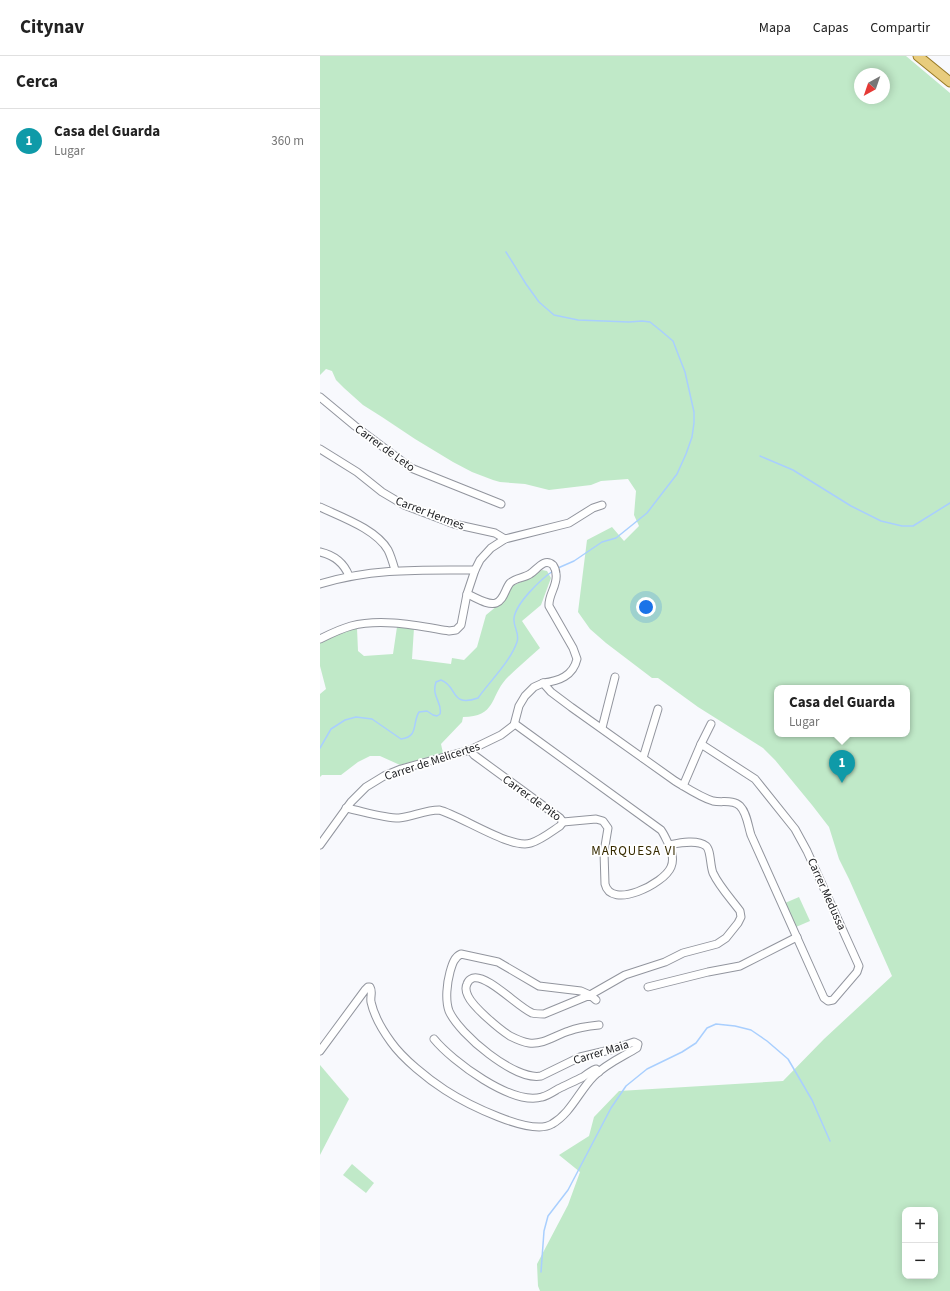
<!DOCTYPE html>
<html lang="es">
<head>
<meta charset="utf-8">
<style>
	body { margin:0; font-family:"Source Sans 3",sans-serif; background:#f6f6f6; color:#222 }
	.controls { position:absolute; right:12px; bottom:12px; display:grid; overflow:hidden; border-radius:8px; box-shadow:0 2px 10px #0003 }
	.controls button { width:36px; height:36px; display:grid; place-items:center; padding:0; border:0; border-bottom:1px solid #e0e0e0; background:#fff; color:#222; font:20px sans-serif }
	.compass { position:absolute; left:534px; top:12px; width:36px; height:36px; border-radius:50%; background:#fff; box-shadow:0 2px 10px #0003; rotate:220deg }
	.you { position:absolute; left:326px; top:551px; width:14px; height:14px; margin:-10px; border:3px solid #fff; border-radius:50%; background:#1a73e8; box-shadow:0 0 0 6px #1a73e833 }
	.badge { display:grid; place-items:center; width:26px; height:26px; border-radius:50%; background:#2563eb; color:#fff; font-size:13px; font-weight:700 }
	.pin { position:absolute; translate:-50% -33px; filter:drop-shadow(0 1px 2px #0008) }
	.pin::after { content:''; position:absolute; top:21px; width:14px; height:12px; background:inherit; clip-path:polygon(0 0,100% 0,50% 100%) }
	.popup { position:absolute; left:454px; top:629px; width:136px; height:52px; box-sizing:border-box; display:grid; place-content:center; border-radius:8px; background:#fff; filter:drop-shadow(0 1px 3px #0005); font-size:13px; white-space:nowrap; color:#767676 }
	.popup b { font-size:15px; color:#222 }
	.popup::after { content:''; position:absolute; left:50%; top:100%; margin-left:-8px; border:8px solid transparent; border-top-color:#fff }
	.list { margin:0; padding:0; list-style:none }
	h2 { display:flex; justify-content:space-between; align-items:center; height:52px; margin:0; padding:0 16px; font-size:17px }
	h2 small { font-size:13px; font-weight:400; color:#767676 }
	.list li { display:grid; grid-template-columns:26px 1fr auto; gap:12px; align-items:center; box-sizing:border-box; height:64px; padding:0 16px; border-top:1px solid #e0e0e0 }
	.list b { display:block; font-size:15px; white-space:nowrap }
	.list p { margin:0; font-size:13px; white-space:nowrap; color:#767676 }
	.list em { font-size:13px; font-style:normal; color:#767676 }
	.map { position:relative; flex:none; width:630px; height:1235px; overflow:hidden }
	header { display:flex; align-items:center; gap:24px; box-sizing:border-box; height:56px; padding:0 20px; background:#fff; border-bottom:1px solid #e0e0e0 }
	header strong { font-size:19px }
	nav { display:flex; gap:22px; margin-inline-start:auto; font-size:14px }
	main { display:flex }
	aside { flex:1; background:#fff }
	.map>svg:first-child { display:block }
	.green { fill:#c0e9c8; fill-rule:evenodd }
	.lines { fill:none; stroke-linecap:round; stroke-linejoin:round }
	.stream { stroke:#a9cffe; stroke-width:1.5 }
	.minor-casing { stroke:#92959e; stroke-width:9 }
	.major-casing { stroke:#987a26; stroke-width:11 }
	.minor { stroke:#fff; stroke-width:7 }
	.major { stroke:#e8cc7d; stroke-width:9 }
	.labels { text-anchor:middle; stroke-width:3.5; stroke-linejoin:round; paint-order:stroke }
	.street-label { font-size:12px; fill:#212225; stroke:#fff }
	.neighbourhood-label { font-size:13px; letter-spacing:1px; fill:#372b00; stroke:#fff }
</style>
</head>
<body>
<header>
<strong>Citynav</strong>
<nav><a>Mapa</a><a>Capas</a><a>Compartir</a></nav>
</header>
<main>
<aside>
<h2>Cerca<small></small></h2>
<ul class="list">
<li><span class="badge" style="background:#0f9aa8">1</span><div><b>Casa del Guarda</b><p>Lugar</p></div><em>360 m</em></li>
</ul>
</aside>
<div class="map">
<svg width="630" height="1235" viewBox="0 0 630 1235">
	<rect width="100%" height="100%" fill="#f8f9fd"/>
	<g class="green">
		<path d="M0,0h586l44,37v1198h-410l-2,-5 -1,-22 31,-59 12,-33 -21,-17 30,-19 5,-19 25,-26 164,-10 41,-42 68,-63 -43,-97 -10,-20 -10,-32 -17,-22 -37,-45 -12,-12 -65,-41 -40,-29h-6l-46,-35 -16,-14 -12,-17 9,-72 25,-13 12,14 15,-15 -5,-11 2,-24 -8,-12 -27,2 -10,4 -42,5 -24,-6 -25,-2 -7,-2 -21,-8 -19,-10 -38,-23 -33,-22 -19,-12 -19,-17 -8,-8 -4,-9 -6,-2 -6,6zM540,18h24v24h-24zM457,632h130v46h-130zM585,1154h30v66h-30z"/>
		<path d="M222,514l5,1 4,7 -10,27 -19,16 18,27c-11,10 -23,20 -34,31 -16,18 -10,38 -43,38l-1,5 -21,22 2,9 -43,12 -20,-9h-10l-12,6 -17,13h-19l-2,2v-83l6,-5 -6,-23v-23l19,-10 18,-5 1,23 6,5 29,-2 4,-27 17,1 -2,31 39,5 1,-6 12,2 13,-13 9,-32 17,-14 9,-15 18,-8z"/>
		<polygon points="479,841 490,865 476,871 465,847"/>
		<polygon points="0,1009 29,1043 0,1099"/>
		<polygon points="32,1108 54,1127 46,1137 23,1119"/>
	</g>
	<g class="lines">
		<g class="stream">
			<polyline points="186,196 206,228 219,246 234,259 258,264 309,266 322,265 330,266 340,274 353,285 358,298 365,316 374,356 374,367 372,381 366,398 357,418 327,457 296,482 282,486 254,505 238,512"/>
			<polyline points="440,400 473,414 531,450 561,465 582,470 593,470 630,447"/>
			<path d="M0,692l11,-19 14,-9 11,-3 16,2 29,20c18,-2 11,-16 18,-27l8,-1 6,4 4,1 3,-2c3,-11 -9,-17 -4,-32l5,-2c17,6 9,28 37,18 12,-17 32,-36 39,-56 3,-9 -4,-15 -3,-24 2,-15 27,-39 39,-47"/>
			<polyline points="221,1216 224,1175 228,1160 248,1134 291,1052 306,1030 327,1013 362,996 376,987 387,972 396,968 415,970 431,974 447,985 468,1003 492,1044 510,1085"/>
		</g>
		<defs>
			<g id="minor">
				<polyline points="0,341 35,370 91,412 181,448"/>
				<polyline points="0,393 37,416 62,436 84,449 134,468 175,477 185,483"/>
				<path d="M0,451c21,10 56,22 68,43 3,6 5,13 7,20"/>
				<path d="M0,496c13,3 24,11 29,24"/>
				<path d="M0,528c52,-16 101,-14 155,-14"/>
				<path d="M147,538c8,3 21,12 29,9 8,-3 9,-14 14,-20 5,-5 14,-5 20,-9 7,-4 14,-17 23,-9 2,3 3,5 3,9 2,11 -8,21 -7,32l24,42 4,11c-4,17 -18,22 -34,24l8,9 20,15 104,74c12,7 25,16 38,20 9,2 20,-2 27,5 7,7 8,20 11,29l73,163 4,3 5,-1 24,-28 2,-6 -52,-115 -12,-22 -40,-50 -54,-35 -18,42"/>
				<path d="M0,583c10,-5 20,-10 31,-13 31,-8 67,0 98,5l7,-1 5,-5 6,-31 8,-24 5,-10 11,-12 14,-9 64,-16 24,-15 9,-3"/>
				<path d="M195,668l146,106c3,4 5,9 7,13 4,8 6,17 3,24 -7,17 -60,43 -66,17l-1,-32 4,-24 -5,-7 -7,-2 -33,3"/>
				<polyline points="282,672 295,621"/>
				<polyline points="381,688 391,668"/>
				<polyline points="150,694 154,699 240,762 243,766"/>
				<polyline points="323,702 338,653"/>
				<path d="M26,752c16,3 37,10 53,10 13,-1 26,-8 40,-8 21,5 72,40 92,33 10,-3 20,-11 29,-17l3,-4"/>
				<polyline points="0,789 31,746 46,731 64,720 81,713 150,694 181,679 194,669 199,650 205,640 214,631 223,627"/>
				<polyline points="328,931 388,916 420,910 477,881"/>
				<path d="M276,944l-6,-5 -46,19c-4,0 -8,0 -12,-1 -14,-6 -45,-39 -59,-35 -3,1 -5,3 -6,6 -2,4 -1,8 1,12 5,11 31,33 42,40 6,3 12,6 19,7 14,2 27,-8 40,-12 10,-4 20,-5 30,-6"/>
				<path d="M114,983c18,22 78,67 108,58 5,-1 11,-5 16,-8 8,-4 17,-8 25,-12 4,-3 8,-6 13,-8l3,3"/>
				<path d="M0,995l45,-61 3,-3h2c3,5 0,9 1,15 3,14 12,29 20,40 12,17 37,37 54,48 20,13 86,47 107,34 19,-11 27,-33 42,-48 12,-12 28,-19 43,-28l1,-4 -4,-2 -20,7 -34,8 -39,19c-26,5 -82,-42 -92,-65 -4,-11 -2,-28 1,-39 2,-7 4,-15 11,-18l37,8 41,24 42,5 9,4 35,-20 40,-13 18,-9 34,-9 9,-6 12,-15 3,-6 -1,-6c-9,-12 -21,-25 -27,-38 -3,-7 -2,-23 -7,-27 -9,-7 -27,-3 -37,-1"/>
			</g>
			<polyline id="major" points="598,0 630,26"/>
		</defs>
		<use href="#minor" class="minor-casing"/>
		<use href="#major" class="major-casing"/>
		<use href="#minor" class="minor"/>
		<use href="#major" class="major"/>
	</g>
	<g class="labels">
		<g class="street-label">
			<text transform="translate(65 392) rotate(36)" y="4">Carrer de Leto</text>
			<text transform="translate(110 457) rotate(21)" y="4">Carrer Hermes</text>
			<text transform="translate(112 705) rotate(-18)" y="4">Carrer de Melicertes</text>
			<text transform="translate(212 742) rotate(36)" y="4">Carrer de Pito</text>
			<text transform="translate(507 838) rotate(66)" y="4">Carrer Medussa</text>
			<text transform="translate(281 996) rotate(-17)" y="4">Carrer Maia</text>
		</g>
		<g class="neighbourhood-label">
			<text x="314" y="799">MARQUESA VI</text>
		</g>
	</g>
</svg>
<div class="controls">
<button>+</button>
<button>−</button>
</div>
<svg class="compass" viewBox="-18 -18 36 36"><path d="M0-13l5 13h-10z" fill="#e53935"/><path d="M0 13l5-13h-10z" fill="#767676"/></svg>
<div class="you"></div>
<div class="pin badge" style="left:522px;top:727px;background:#0f9aa8">1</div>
<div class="popup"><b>Casa del Guarda</b>Lugar</div>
</div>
</main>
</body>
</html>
